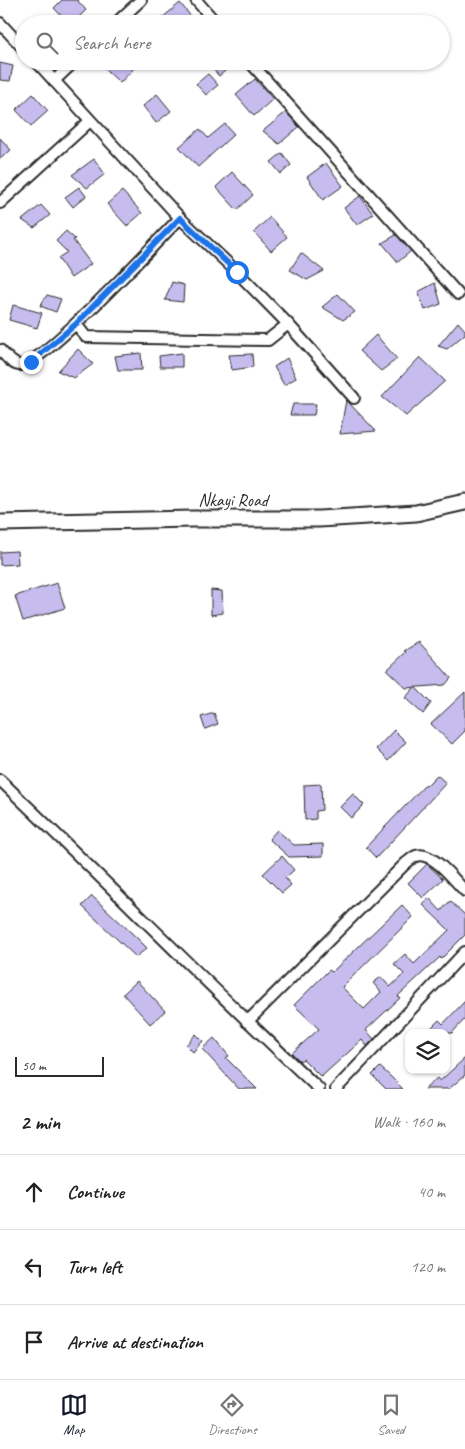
<!DOCTYPE html>
<html lang="en">
<head>
<meta charset="utf-8">
<style>
	body { margin:0; font-family:Caveat,sans-serif; background:#f6f6f6; color:#222 }
	.controls { position:absolute; right:15px; bottom:15px; display:grid; overflow:hidden; border-radius:10px; box-shadow:0 1px 4px #0004 }
	.controls button { width:45px; height:45px; display:grid; place-items:center; padding:0; border:0; border-bottom:1px solid #e0e0e0; background:#fff; color:#222; font:25px sans-serif }
	.scale { position:absolute; left:15px; bottom:12px; width:89px; box-sizing:border-box; padding-left:5px; border:2px solid #2b2b2b; border-top:0; font-size:14px; line-height:18px; white-space:nowrap; color:#2b2b2b; -webkit-text-stroke:4px #fff; paint-order:stroke }
	.stop { position:absolute; width:15px; height:15px; margin:-11px; border:4px solid #1a73e8; border-radius:50%; background:#fff }
	.stop.end { background:#1a73e8; border-color:#fff; box-shadow:0 1px 5px #0008 }
	.list { margin:0; padding:0; list-style:none }
	h2 { display:flex; justify-content:space-between; align-items:center; height:65px; margin:0; padding:0 20px; font-size:21px }
	h2 small { font-size:16px; font-weight:400; color:#767676 }
	.list li { display:grid; grid-template-columns:32px 1fr auto; gap:15px; align-items:center; box-sizing:border-box; height:75px; padding:0 20px; border-top:1px solid #e0e0e0 }
	.list b { display:block; font-size:19px; white-space:nowrap }
	.list em { font-size:16px; font-style:normal; color:#767676 }
	.icon { flex:none; width:28px; height:28px; fill:none; stroke:currentColor; stroke-width:2; stroke-linecap:round; stroke-linejoin:round }
	.map { position:relative; flex:none; width:465px; height:1089px; overflow:hidden }
	.search { position:absolute; background:#fff; box-shadow:0 1px 4px #0004; left:15px; right:15px; top:15px; height:55px; display:flex; align-items:center; gap:12px; box-sizing:border-box; padding:0 18px; border-radius:28px; color:#767676; font-size:19px }
	.sheet { height:290px; background:#fff }
	nav { display:flex; justify-content:space-around; align-items:center; box-sizing:border-box; height:70px; border-top:1px solid #e0e0e0; background:#fff; font-size:14px; color:#767676 }
	nav a { display:grid; justify-items:center; gap:2px }
	nav .on { color:#111827 }
	.map>svg:first-child { display:block }
	.building { fill:#c7bcee; stroke:#2b2b2b }
	.lines { fill:none; stroke-linecap:round; stroke-linejoin:round }
	.minor-casing { stroke:#2b2b2b; stroke-width:14 }
	.secondary-casing { stroke:#2b2b2b; stroke-width:19 }
	.minor { stroke:#fff; stroke-width:10 }
	.secondary { stroke:#fff; stroke-width:15 }
	.route { stroke:#1a73e8; stroke-width:6 }
	.labels { text-anchor:middle; stroke-width:4; stroke-linejoin:round; paint-order:stroke }
	.street-label { font-size:18px; fill:#2b2b2b; stroke:#fff }
</style>
</head>
<body>
<div class="map">
<svg width="465" height="1089" viewBox="0 0 465 1089">
	<rect width="100%" height="100%" fill="#fff"/>
	<filter id="ink" filterUnits="userSpaceOnUse"><feTurbulence type="fractalNoise" baseFrequency=".02" numOctaves="2"/><feDisplacementMap in="SourceGraphic" scale="10" xChannelSelector="R" yChannelSelector="G"/><feConvolveMatrix kernelMatrix="1 2 1 2 8 2 1 2 1" color-interpolation-filters="sRGB"/></filter>
	<g filter="url(#ink)">
		<g class="building">
			<polygon points="62,0 77,0 86,10 72,24 69,24 54,8"/>
			<polygon points="180,3 197,24 166,24 162,18"/>
			<polygon points="110,61 129,61 135,67 120,83 104,68"/>
			<polygon points="206,61 237,61 219,76"/>
			<polygon points="0,63 13,66 10,81 0,80"/>
			<polygon points="208,74 218,85 206,95 196,84"/>
			<polygon points="255,79 273,99 254,116 236,95"/>
			<polygon points="33,94 48,111 31,126 16,110"/>
			<polygon points="157,94 171,111 156,123 143,106"/>
			<polygon points="286,112 299,127 279,144 263,131"/>
			<polygon points="225,124 234,134 198,167 179,147 200,129 208,138"/>
			<polygon points="0,138 11,150 0,159"/>
			<polygon points="282,153 291,165 281,174 271,162"/>
			<polygon points="94,159 105,174 87,188 72,175"/>
			<polygon points="326,163 343,186 323,200 307,177"/>
			<polygon points="232,172 253,195 237,210 216,187"/>
			<polygon points="79,187 86,196 73,207 65,197"/>
			<polygon points="122,191 142,213 127,226 107,204"/>
			<polygon points="360,196 373,214 357,225 344,208"/>
			<polygon points="41,205 50,215 34,228 22,220"/>
			<polygon points="270,217 287,237 271,251 254,232"/>
			<polygon points="66,231 75,239 73,240 91,264 71,278 58,258 67,252 56,241"/>
			<polygon points="396,235 411,251 398,262 382,243"/>
			<polygon points="301,253 324,271 307,280 290,270"/>
			<polygon points="172,282 184,285 183,302 165,300"/>
			<polygon points="435,283 441,304 425,310 418,292"/>
			<polygon points="338,294 355,312 343,320 322,307"/>
			<polygon points="47,295 61,299 56,312 40,306"/>
			<polygon points="13,305 42,313 37,328 9,320"/>
			<polygon points="458,322 465,330 465,334 447,349 438,346"/>
			<polygon points="376,335 397,359 381,371 359,351"/>
			<polygon points="78,349 93,364 74,378 58,371"/>
			<polygon points="141,353 142,370 118,370 115,356"/>
			<polygon points="182,353 182,367 160,367 159,356"/>
			<polygon points="252,354 253,367 232,370 229,355"/>
			<polygon points="420,357 445,381 406,416 382,397"/>
			<polygon points="287,358 296,378 284,385 274,367"/>
			<polygon points="346,400 376,431 340,434"/>
			<polygon points="293,404 316,404 314,415 290,415"/>
			<polygon points="17,551 18,564 0,565 0,552"/>
			<polygon points="57,583 65,608 23,621 15,596"/>
			<polygon points="211,590 222,591 223,613 211,615"/>
			<polygon points="419,642 451,678 445,685 406,688 387,670 406,652 404,651"/>
			<polygon points="415,687 431,703 423,714 405,698"/>
			<polygon points="465,692 465,731 452,744 431,724"/>
			<polygon points="214,713 218,724 205,729 201,717"/>
			<polygon points="394,730 406,742 388,761 376,749"/>
			<polygon points="437,775 446,783 376,858 366,847 426,784 427,785"/>
			<polygon points="321,784 322,810 316,811 316,819 305,820 304,785"/>
			<polygon points="353,794 364,805 351,818 340,807"/>
			<polygon points="277,830 294,845 323,844 323,856 289,857 269,839"/>
			<polygon points="282,856 294,870 285,878 291,885 282,893 263,874"/>
			<polygon points="427,864 443,879 423,898 408,883"/>
			<polygon points="92,896 136,937 147,948 136,957 82,906"/>
			<polygon points="429,898 441,911 450,901 465,915 465,935 441,959 440,957 398,996 400,998 366,1030 374,1039 367,1046 362,1040 321,1077 303,1059 300,1061 292,1053 319,1029 294,1005 329,970 332,972 402,905 413,917 342,987 364,1009 381,992 373,983 381,977 390,987 404,974 394,964 405,954 414,964 449,930 423,905"/>
			<polygon points="137,981 165,1011 150,1024 123,994"/>
			<polygon points="465,1001 465,1019 452,1033 426,1033 439,1020 443,1024"/>
			<polygon points="196,1034 203,1041 193,1052 186,1045"/>
			<polygon points="214,1038 229,1056 226,1058 257,1089 239,1089 202,1049"/>
			<polygon points="465,1058 465,1075 449,1089 425,1089 437,1078 440,1081"/>
			<polygon points="380,1067 391,1077 403,1089 386,1089 372,1075"/>
		</g>
		<g class="lines">
			<defs>
				<g id="minor">
					<polyline points="196,0 217,24"/>
					<polyline points="0,23 24,49"/>
					<polyline points="115,24 141,0"/>
					<polyline points="36,61 180,218 237,272 288,324 354,398"/>
					<polyline points="249,61 458,294"/>
					<polyline points="54,81 75,61"/>
					<polyline points="0,203 90,121"/>
					<polyline points="76,324 86,337 268,340 288,324"/>
					<path d="M0,350c6,6 13,16 21,15 24,-2 136,-124 159,-147"/>
					<path d="M0,780c107,102 211,208 319,309"/>
					<path d="M247,1022l159,-159c3,-2 7,-6 10,-7 16,-6 39,25 49,35"/>
					<polyline points="336,1089 465,952"/>
				</g>
				<polyline id="secondary" points="0,523 193,519 319,519 416,513 465,502"/>
			</defs>
			<use href="#minor" class="minor-casing"/>
			<use href="#secondary" class="secondary-casing"/>
			<use href="#minor" class="minor"/>
			<use href="#secondary" class="secondary"/>
		</g>
	</g>
	<g class="lines" filter="url(#ink)">
		<polyline class="route" points="31,362 76,324 180,218 237,272"/>
	</g>
	<g class="labels">
		<g class="street-label">
			<text x="233" y="506">Nkayi Road</text>
		</g>
	</g>
</svg>
<div class="controls">
<button><svg class="icon" aria-label="layers" viewBox="0 0 24 24"><path d="M12 4l9 5-9 5-9-5zM3 14l9 5 9-5"/></svg></button>
</div>
<div class="scale">50 m</div>
<div class="stop" style="left:237px;top:272px"></div>
<div class="stop end" style="left:31px;top:362px"></div>
<div class="search"><svg class="icon" aria-label="search" viewBox="0 0 24 24"><circle cx="10" cy="10" r="6"/><path d="M15 15l6 6"/></svg>Search here</div>
</div>
<section class="sheet">
<h2>2 min<small>Walk · 160 m</small></h2>
<ul class="list">
<li><svg class="icon" aria-label="ahead" viewBox="0 0 24 24"><path d="M12 20V5M6 11l6-6 6 6"/></svg><div><b>Continue</b></div><em>40 m</em></li>
<li><svg class="icon" aria-label="left" viewBox="0 0 24 24"><path d="M17 20v-9H6M10 6l-5 5 5 5"/></svg><div><b>Turn left</b></div><em>120 m</em></li>
<li><svg class="icon" aria-label="arrive" viewBox="0 0 24 24"><path d="M6 21V4h12l-3 4 3 4H6"/></svg><div><b>Arrive at destination</b></div></li>
</ul>
</section>
<nav>
<a class="on"><svg class="icon" aria-label="map" viewBox="0 0 24 24"><path d="M3 6l6-2 6 2 6-2v14l-6 2-6-2-6 2zM9 4v14M15 6v14"/></svg>Map</a>
<a><svg class="icon" aria-label="directions" viewBox="0 0 24 24"><path d="M12 3l9 9-9 9-9-9zM9 14v-3h6M13 9l2 2-2 2"/></svg>Directions</a>
<a><svg class="icon" aria-label="saved" viewBox="0 0 24 24"><path d="M7 4h10v16l-5-4-5 4z"/></svg>Saved</a>
</nav>
</body>
</html>
